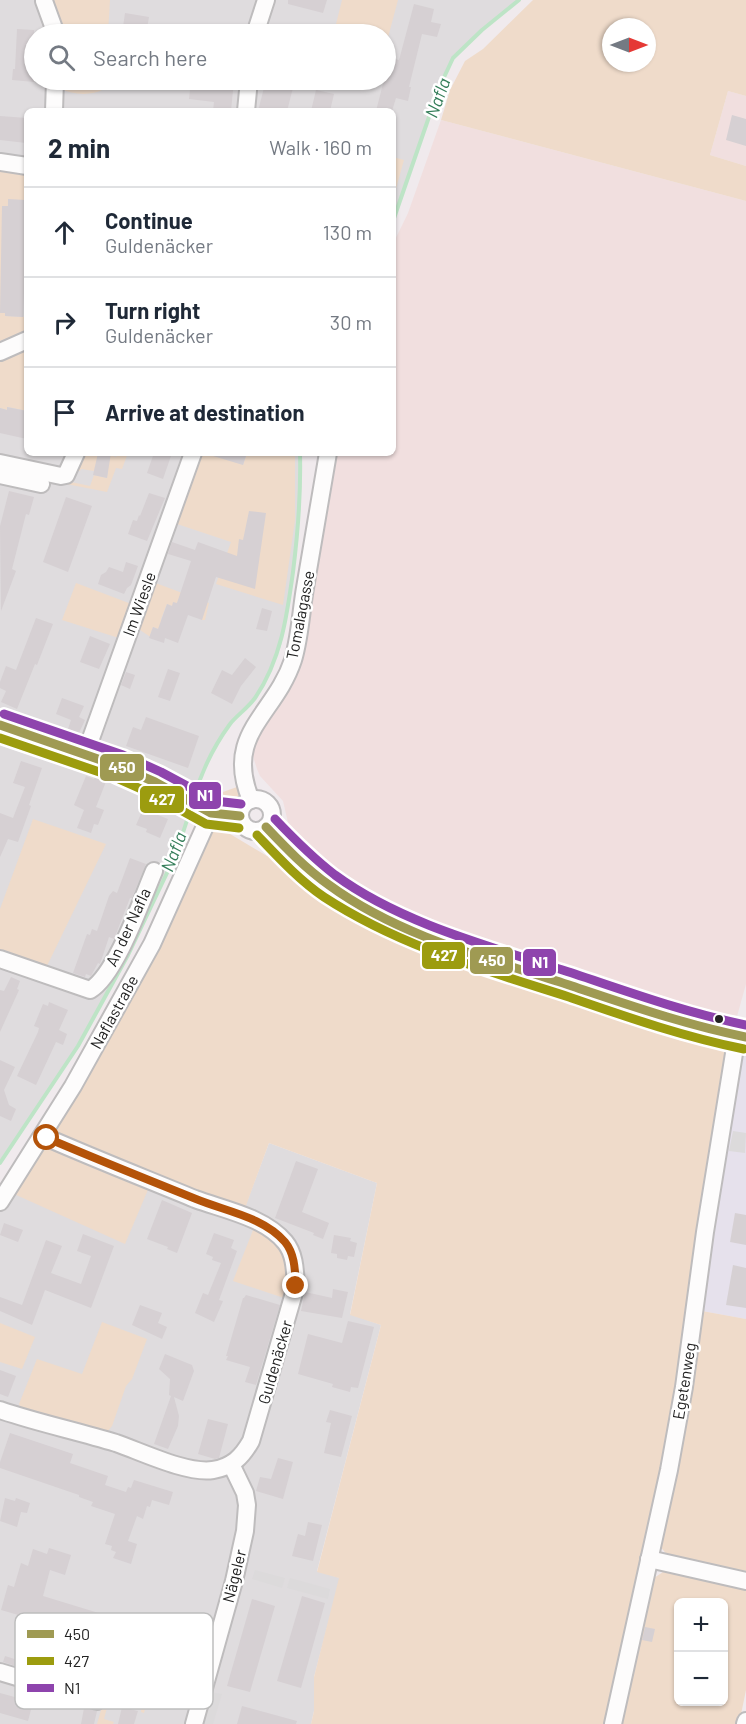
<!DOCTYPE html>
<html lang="en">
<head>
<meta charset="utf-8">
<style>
	body { margin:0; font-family:Barlow,sans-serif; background:#f6f6f7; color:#1f2937 }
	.controls { position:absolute; right:18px; bottom:18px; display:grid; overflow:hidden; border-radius:9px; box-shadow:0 2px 4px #0004 }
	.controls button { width:54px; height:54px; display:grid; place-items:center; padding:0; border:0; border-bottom:2px solid #e0e1e3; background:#fff; color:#1f2937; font:30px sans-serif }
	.compass { position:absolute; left:602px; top:18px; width:54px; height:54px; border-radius:50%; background:#fff; box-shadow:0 2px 4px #0004; rotate:90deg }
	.stop { position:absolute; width:18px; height:18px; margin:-14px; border:4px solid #b45309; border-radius:50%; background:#fff }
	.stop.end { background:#b45309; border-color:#fff; box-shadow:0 2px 6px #0008 }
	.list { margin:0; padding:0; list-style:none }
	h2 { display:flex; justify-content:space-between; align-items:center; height:78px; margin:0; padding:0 24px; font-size:26px }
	h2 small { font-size:20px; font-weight:400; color:#747a83 }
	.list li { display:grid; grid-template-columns:39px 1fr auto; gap:18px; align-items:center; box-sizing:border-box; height:90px; padding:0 24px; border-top:2px solid #e0e1e3 }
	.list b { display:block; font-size:22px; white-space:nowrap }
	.list p { margin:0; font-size:20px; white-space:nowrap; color:#747a83 }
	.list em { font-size:20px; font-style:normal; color:#747a83 }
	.icon { flex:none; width:33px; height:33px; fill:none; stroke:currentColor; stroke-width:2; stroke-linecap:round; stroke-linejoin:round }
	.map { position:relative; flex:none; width:746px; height:1724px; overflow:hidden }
	.search { position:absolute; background:#fff; box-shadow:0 2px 4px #0004; left:24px; top:24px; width:372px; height:66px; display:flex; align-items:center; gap:15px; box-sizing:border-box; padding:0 21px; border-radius:33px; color:#747a83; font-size:22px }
	.panel { position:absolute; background:#fff; box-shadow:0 2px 4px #0004; left:24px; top:108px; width:372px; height:348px; border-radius:9px }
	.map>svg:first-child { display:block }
	.residential { fill:#dfdcde; fill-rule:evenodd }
	.industrial { fill:#e6e1ec }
	.farmland { fill:#f1dfdf }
	.grass { fill:#efdbca; fill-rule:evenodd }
	.parking { fill:#dcdadb }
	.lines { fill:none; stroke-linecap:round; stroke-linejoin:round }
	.stream { stroke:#bde4c6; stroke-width:4 }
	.building { fill:#d6d0d3 }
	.minor-casing { stroke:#bebcbd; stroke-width:20 }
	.minor { stroke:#fdfcfc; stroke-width:16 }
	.bus-1-casing { stroke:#fff; stroke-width:14 }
	.bus-2-casing { stroke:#fff; stroke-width:14 }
	.bus-3-casing { stroke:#fff; stroke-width:14 }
	.bus-1 { stroke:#9f9a53; stroke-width:9 }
	.bus-2 { stroke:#9c9c0f; stroke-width:9 }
	.bus-3 { stroke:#8e44ad; stroke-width:9 }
	.route { stroke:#b45309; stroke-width:8 }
	.bus-dot { fill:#222; stroke:#fff; stroke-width:2 }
	.labels { text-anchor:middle; stroke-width:5; stroke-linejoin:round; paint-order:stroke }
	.street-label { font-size:16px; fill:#222; stroke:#fff }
	.water-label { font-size:18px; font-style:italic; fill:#357e5a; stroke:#fff }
	.key { fill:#fff; stroke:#bdbdbd; stroke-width:1.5 }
	.key-label { font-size:16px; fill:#222 }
	.line-badge { stroke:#fff; stroke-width:2 }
	.badge-label { font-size:16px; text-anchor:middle; font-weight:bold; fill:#fff }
</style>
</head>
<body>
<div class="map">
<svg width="746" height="1724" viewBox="0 0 746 1724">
	<rect width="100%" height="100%" fill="#f0eaed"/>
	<g class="residential">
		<path d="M0,0h519l-37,30 -29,28 -14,30 -46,133v-110h-366v342h273l1,45 -15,124 -5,24 -8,19 -18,34 -25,25 -31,54 -23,76 -48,101 -50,91 -78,117zM34,34h352v46h-352z"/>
		<polygon points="43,1136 242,1215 269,1143 377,1183 350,1314 381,1325 317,1571 340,1578 314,1677 314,1711 311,1724 0,1724 0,1202"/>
	</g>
	<polygon class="industrial" points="737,1035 746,1037 746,1319 702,1311"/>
	<g class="farmland">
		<polygon points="728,91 746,96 746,166 710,155"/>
		<polygon points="441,120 746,201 746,984 736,1020 659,1000 508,950 444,927 385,902 349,882 325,865 298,841 289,827 283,801 260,776 257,769 251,750 277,700 332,453 393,453 393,244 408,213"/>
	</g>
	<g class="grass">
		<polygon points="55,0 110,0 108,34 58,34 49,4"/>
		<polygon points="342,0 398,0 387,41 386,40 386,34 362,34 335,28"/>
		<path d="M533,0h213v96l-18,-5 -18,64 36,11v35l-305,-81 9,-30 15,-29 18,-12zM611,27h36v36h-36z"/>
		<path d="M59,80h47l-2,9c-12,7 -31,6 -43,0z"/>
		<polygon points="393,157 404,160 393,199"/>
		<polygon points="0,166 27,169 27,219 26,200 8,200 5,316 27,317 27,330 0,341"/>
		<polygon points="27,348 27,411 8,407 7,410 0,408 0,360"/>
		<polygon points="81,453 106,453 116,457 118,453 128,453 122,469 116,468 107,492 0,471 0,467 90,486 94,475 107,478 108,469 96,466 94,471 81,469 80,471 75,470"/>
		<polygon points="198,453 223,453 243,465 247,453 295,453 295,520 283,605 216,584 231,542 174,523"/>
		<polygon points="153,582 209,603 205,620 202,620 179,598 177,603 172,606 167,604 161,619 161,630 153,627 150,635 152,638 137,628"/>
		<polygon points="76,583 134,605 122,639 62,620"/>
		<path d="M237,787l3,2c0,8 -3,13 -9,18h-9l-2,-14z"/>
		<polygon points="33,819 106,844 45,970 0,952 0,909"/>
		<polygon points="212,825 215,825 267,856 276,850 290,863 344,903 719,1039 724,1046 726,1062 679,1386 607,1724 311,1724 314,1711 314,1677 339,1578 317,1572 381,1325 350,1315 377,1183 269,1143 244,1211 191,1193 54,1132"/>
		<polygon points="45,1145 150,1185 125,1244 14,1194"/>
		<polygon points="255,1225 280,1242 291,1267 287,1299 233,1281"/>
		<polygon points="702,1311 746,1319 746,1571 673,1558 667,1555 660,1546"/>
		<polygon points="102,1322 147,1339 132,1379 126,1386 112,1426 108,1431 102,1433 21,1409 19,1404 37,1359 82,1374"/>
		<polygon points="0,1323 35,1337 22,1369 0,1362"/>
		<path d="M663,1572l83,15v103l-7,34h-122l32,-140 5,-6zM678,1602h46v100h-46z"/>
		<polygon points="110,1679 143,1687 149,1694 144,1713 141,1712 142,1704 111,1693 104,1719 114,1722 113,1724 97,1724"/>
	</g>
	<g class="parking">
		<polygon points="733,1131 746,1133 745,1153 729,1151"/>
		<polygon points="255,1570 285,1578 282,1588 252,1579"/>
		<polygon points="290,1578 330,1589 328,1599 287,1588"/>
		<polygon points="210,1692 222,1694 213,1724 201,1724"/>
	</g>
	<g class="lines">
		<g class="stream">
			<polyline points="393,221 439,88 453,58 482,30 519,0"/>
			<path d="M194,798c7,-25 20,-52 36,-74 7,-9 18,-16 25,-26 26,-38 32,-82 38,-126 5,-40 8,-79 7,-119"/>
			<polyline points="0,1163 78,1046 128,955 176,854 191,808"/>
		</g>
	</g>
	<g class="building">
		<polygon points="288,0 327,0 323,13 288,4"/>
		<polygon points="414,4 434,9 431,22 441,24 437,37 422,34 409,87 411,87 408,101 396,98 392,111 376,111 386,72 391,73 395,59 399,60"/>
		<polygon points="125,13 149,17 146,34 122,34"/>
		<polygon points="17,29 34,30 34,82 12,80 13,69 15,69"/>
		<polygon points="209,80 234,80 231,111 213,111 214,102 189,99 191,82 208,85"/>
		<polygon points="266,80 295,80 287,111 258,111"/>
		<polygon points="316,90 334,94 330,111 311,111"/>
		<polygon points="732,115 746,119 746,146 726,140"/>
		<polygon points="0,116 27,118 26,143 0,140"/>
		<polygon points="8,199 26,200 25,256 27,256 27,267 25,267 23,317 5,316 5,313 0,313 2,206 8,206"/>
		<polygon points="7,407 27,411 27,439 0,433 0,408 7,410"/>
		<polygon points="98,453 111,453 107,478 93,475"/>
		<polygon points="154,453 172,453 163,479 147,473"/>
		<polygon points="213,453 247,453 243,465 213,456"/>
		<polygon points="9,491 34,497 29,515 26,514 12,569 16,571 1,611 0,526"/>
		<polygon points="149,493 165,498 147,541 128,534 133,520 137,521 139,515 140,516"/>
		<polygon points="66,497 92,506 68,572 43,562"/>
		<polygon points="249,511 266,513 255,589 216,577 202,620 188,615 178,643 165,638 164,643 149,638 153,627 158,629 167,604 172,606 173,602 177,603 191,561 168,554 172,542 195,550 198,542 237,556 239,539 243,540"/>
		<polygon points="126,562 138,566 131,585 127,588 124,594 98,584 101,575 106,572 109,567 123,572"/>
		<polygon points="262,608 272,611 267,631 256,629"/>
		<polygon points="36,618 53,624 37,665 35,664 17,709 1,702 6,691 0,688 0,682 6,666 16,670"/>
		<polygon points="90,636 110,644 99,669 80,662"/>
		<polygon points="245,658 256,667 241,686 232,704 211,693 222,670 232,675"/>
		<polygon points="168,669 180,673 170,701 158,697"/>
		<polygon points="126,672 135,675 130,689 121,685"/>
		<polygon points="62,698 84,706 79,717 85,720 79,733 68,729 71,720 56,714"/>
		<polygon points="146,717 199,736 188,768 126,746 133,727 141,730"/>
		<polygon points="21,761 42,768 29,805 31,806 18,842 8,839 0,857 0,813 13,818 25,787 13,783"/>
		<polygon points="98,770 109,774 96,807 104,810 98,825 94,824 91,833 77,828 84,810 74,805 86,776 94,779"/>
		<polygon points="143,809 168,819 160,838 146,832 147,829 136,825"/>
		<polygon points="130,858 146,864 132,898 130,898 114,939 109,937 100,964 98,963 91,976 86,974 85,977 73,973 87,934 90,935 92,929 97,931 109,896 113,891 117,893"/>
		<polygon points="11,977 20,981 17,989 19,990 0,1032 0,990 4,991"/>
		<polygon points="49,1002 68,1010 59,1030 67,1034 63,1045 56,1042 36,1085 17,1076 38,1032 39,1028 34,1026 43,1004 48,1006"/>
		<polygon points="0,1060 15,1067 4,1090 9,1105 16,1109 11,1121 0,1116"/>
		<polygon points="296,1161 318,1169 302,1212 329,1223 323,1239 313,1235 314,1233 275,1218"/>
		<polygon points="162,1200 192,1213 177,1253 167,1249 168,1247 147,1239"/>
		<polygon points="735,1213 746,1215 746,1245 730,1242"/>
		<polygon points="4,1223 23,1230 18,1242 0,1235"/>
		<polygon points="214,1233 234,1240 231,1248 237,1251 219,1300 223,1301 214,1322 195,1313 203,1293 208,1295 221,1263 212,1260 213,1257 206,1254"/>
		<polygon points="83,1234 114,1246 91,1308 45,1290 32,1325 0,1311 0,1297 22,1305 46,1240 62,1246 51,1273 81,1284 91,1256 77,1251"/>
		<polygon points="334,1235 351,1238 350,1241 357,1243 354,1257 348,1256 347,1260 337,1258 337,1254 331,1253"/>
		<polygon points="733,1265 746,1268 746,1308 726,1305"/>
		<polygon points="333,1289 348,1292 342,1318 301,1311 305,1292 332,1298"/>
		<polygon points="246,1295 280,1305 256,1385 245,1382 250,1367 226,1360 228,1356 226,1356 243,1298 244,1298"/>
		<polygon points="140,1305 162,1313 158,1323 167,1327 162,1339 132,1325"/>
		<polygon points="348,1321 374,1327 358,1388 351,1387 350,1392 332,1387 333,1384 298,1374 308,1334 342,1343"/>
		<polygon points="165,1354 192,1365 194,1371 183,1401 174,1397 179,1416 178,1426 168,1449 154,1444 171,1396 169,1395 170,1379 159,1369"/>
		<polygon points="0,1370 16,1376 8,1397 0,1394"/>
		<polygon points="330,1410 352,1416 341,1457 324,1453 331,1423 326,1422"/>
		<polygon points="208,1419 228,1424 219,1458 215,1459 198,1454"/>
		<polygon points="10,1433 73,1454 70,1463 108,1476 105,1485 126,1492 128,1487 131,1488 134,1480 173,1492 169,1505 152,1500 150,1507 147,1506 143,1519 137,1516 128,1541 137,1544 131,1564 113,1558 116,1552 111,1550 112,1546 105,1544 115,1514 91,1506 93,1502 79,1497 79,1495 0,1468 0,1462"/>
		<polygon points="278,1458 293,1462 283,1499 256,1491 260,1477 271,1479"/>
		<polygon points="5,1498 15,1501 16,1498 30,1503 27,1513 21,1512 17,1527 0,1521"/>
		<polygon points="308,1522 322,1525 313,1561 292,1556 298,1534 305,1536"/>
		<polygon points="49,1548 71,1555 65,1575 50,1570 43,1596 115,1618 108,1642 93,1637 81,1677 99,1682 98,1685 102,1686 101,1692 63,1680 68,1663 45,1654 53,1625 1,1610 8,1585 14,1587 21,1563 28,1566 33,1549 47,1554"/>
		<polygon points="302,1596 325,1603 301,1688 277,1681"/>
		<polygon points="252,1599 275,1606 250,1692 227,1686"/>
		<polygon points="645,1627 655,1629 652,1642 642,1640"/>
		<polygon points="5,1656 24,1662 22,1668 3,1662"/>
		<polygon points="0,1693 33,1702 28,1721 0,1713"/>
		<polygon points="242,1706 297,1721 296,1724 237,1724"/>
		<polygon points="122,1707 138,1711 134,1724 118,1724"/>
		<polygon points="84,1708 97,1711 94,1724 81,1724"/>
	</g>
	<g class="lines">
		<defs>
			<g id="minor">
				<polyline points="44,1 56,34"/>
				<polyline points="255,34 266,0"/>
				<polyline points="54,111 55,80"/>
				<polyline points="246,111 249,80"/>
				<polyline points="0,162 27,166"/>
				<polyline points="0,352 27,340"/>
				<polyline points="0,463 61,476 66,475 76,453"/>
				<polyline points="0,475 41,484"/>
				<polyline points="0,725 118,766 155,782 211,813 240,816"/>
				<polyline points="85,755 193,453"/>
				<circle cx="256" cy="815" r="16"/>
				<path d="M251,800c-28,-66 24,-85 42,-140 7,-23 8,-49 12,-72 8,-45 15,-90 23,-135"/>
				<path d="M266,827c74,93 198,123 306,159 57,19 115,41 174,51"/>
				<path d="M0,959l90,31c26,-15 52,-91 64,-119"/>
				<polyline points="0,1202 73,1086 152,944 211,813"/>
				<path d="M0,1410c38,13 77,21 116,33 26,9 71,31 97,27 19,-3 29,-13 38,-29l45,-155c-1,-15 -1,-32 -11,-44 -21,-25 -60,-32 -90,-43 -51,-21 -102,-41 -152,-63"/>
				<polyline points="649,1559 746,1581"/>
				<polyline points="0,1672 97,1701"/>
				<polyline points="194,1724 234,1581 245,1531 247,1505 245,1493 231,1464"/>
				<polyline points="613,1724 669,1470 684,1387 705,1232 737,1035"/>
				<polyline points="745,1724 746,1721"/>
			</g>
		</defs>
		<use href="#minor" class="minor-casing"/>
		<use href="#minor" class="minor"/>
		<defs>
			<g id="bus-1">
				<polyline points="0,725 118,766 155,782 211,813 240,816"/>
				<path d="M266,827c20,21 39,41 63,58 71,52 161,74 243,101 57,19 114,39 174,51"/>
			</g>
			<g id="bus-2">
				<polyline points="0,738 114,777 150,793 206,824 239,828"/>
				<path d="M257,835c21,22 42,45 67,62 75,49 161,73 245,100 58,20 115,40 175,52"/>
			</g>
			<g id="bus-3">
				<polyline points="4,714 123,755 161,772 215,801 241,804"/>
				<path d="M275,819c19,20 38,39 60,56 68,50 161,73 240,99 57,19 112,39 171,51"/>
			</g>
		</defs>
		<use href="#bus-1" class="bus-1-casing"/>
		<use href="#bus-2" class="bus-2-casing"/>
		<use href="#bus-3" class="bus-3-casing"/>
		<use href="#bus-1" class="bus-1"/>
		<use href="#bus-2" class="bus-2"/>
		<use href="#bus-3" class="bus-3"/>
	</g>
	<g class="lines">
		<path class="route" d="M47,1138c49,21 99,41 149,61 29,12 68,18 89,43 10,12 10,29 11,44"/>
	</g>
	<circle class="bus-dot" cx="719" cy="1019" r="5"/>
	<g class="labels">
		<g class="street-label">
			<text transform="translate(139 604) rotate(-70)" y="6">Im Wiesle</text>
			<text transform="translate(300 615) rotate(-79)" y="6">Tomalagasse</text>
			<text transform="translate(128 927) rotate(-65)" y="6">An der Nafla</text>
			<text transform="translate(114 1012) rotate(-61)" y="6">Naflastraße</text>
			<text transform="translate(275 1362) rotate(-74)" y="6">Guldenäcker</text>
			<text transform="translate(684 1381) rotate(-81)" y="6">Egetenweg</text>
			<text transform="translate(234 1576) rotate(-76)" y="6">Nägeler</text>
		</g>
		<g class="water-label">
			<text transform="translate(438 98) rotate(-70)" y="6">Nafla</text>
			<text transform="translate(174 852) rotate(-69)" y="6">Nafla</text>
		</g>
	</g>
	<rect x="15" y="1613" width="198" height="96" rx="9" class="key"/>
	<rect x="27" y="1630" width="27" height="8" fill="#9f9a53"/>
	<rect x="27" y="1657" width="27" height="8" fill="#9c9c0f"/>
	<rect x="27" y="1684" width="27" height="8" fill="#8e44ad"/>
	<g class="key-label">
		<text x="64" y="1640">450</text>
		<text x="64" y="1667">427</text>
		<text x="64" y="1694">N1</text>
	</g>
	<g class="line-badge">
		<rect x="99" y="753" width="46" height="29" rx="6" fill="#9f9a53"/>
		<rect x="188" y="781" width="34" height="29" rx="6" fill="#8e44ad"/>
		<rect x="139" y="785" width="46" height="29" rx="6" fill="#9c9c0f"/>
		<rect x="421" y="941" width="45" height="29" rx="6" fill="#9c9c0f"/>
		<rect x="469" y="946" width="45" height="29" rx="6" fill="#9f9a53"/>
		<rect x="522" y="948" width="35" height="29" rx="6" fill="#8e44ad"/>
	</g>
	<g class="badge-label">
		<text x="122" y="773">450</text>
		<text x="205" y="801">N1</text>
		<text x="162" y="805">427</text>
		<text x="444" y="961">427</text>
		<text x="492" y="966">450</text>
		<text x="540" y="968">N1</text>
	</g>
</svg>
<div class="controls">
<button>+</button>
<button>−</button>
</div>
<svg class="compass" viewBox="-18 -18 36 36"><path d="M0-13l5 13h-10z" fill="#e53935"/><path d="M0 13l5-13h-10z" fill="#747a83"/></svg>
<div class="stop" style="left:47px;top:1138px"></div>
<div class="stop end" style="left:296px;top:1286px"></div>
<div class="search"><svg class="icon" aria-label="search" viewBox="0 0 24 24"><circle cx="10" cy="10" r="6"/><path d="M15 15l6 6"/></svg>Search here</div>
<section class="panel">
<h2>2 min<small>Walk · 160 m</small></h2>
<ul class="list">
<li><svg class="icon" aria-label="ahead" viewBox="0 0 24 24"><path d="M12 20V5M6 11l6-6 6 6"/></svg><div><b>Continue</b><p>Guldenäcker</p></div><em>130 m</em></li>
<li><svg class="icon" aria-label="right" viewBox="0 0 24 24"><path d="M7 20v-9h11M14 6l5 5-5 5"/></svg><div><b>Turn right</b><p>Guldenäcker</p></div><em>30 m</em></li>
<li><svg class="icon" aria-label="arrive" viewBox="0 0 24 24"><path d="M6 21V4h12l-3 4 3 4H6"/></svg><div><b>Arrive at destination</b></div></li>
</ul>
</section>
</div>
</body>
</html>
